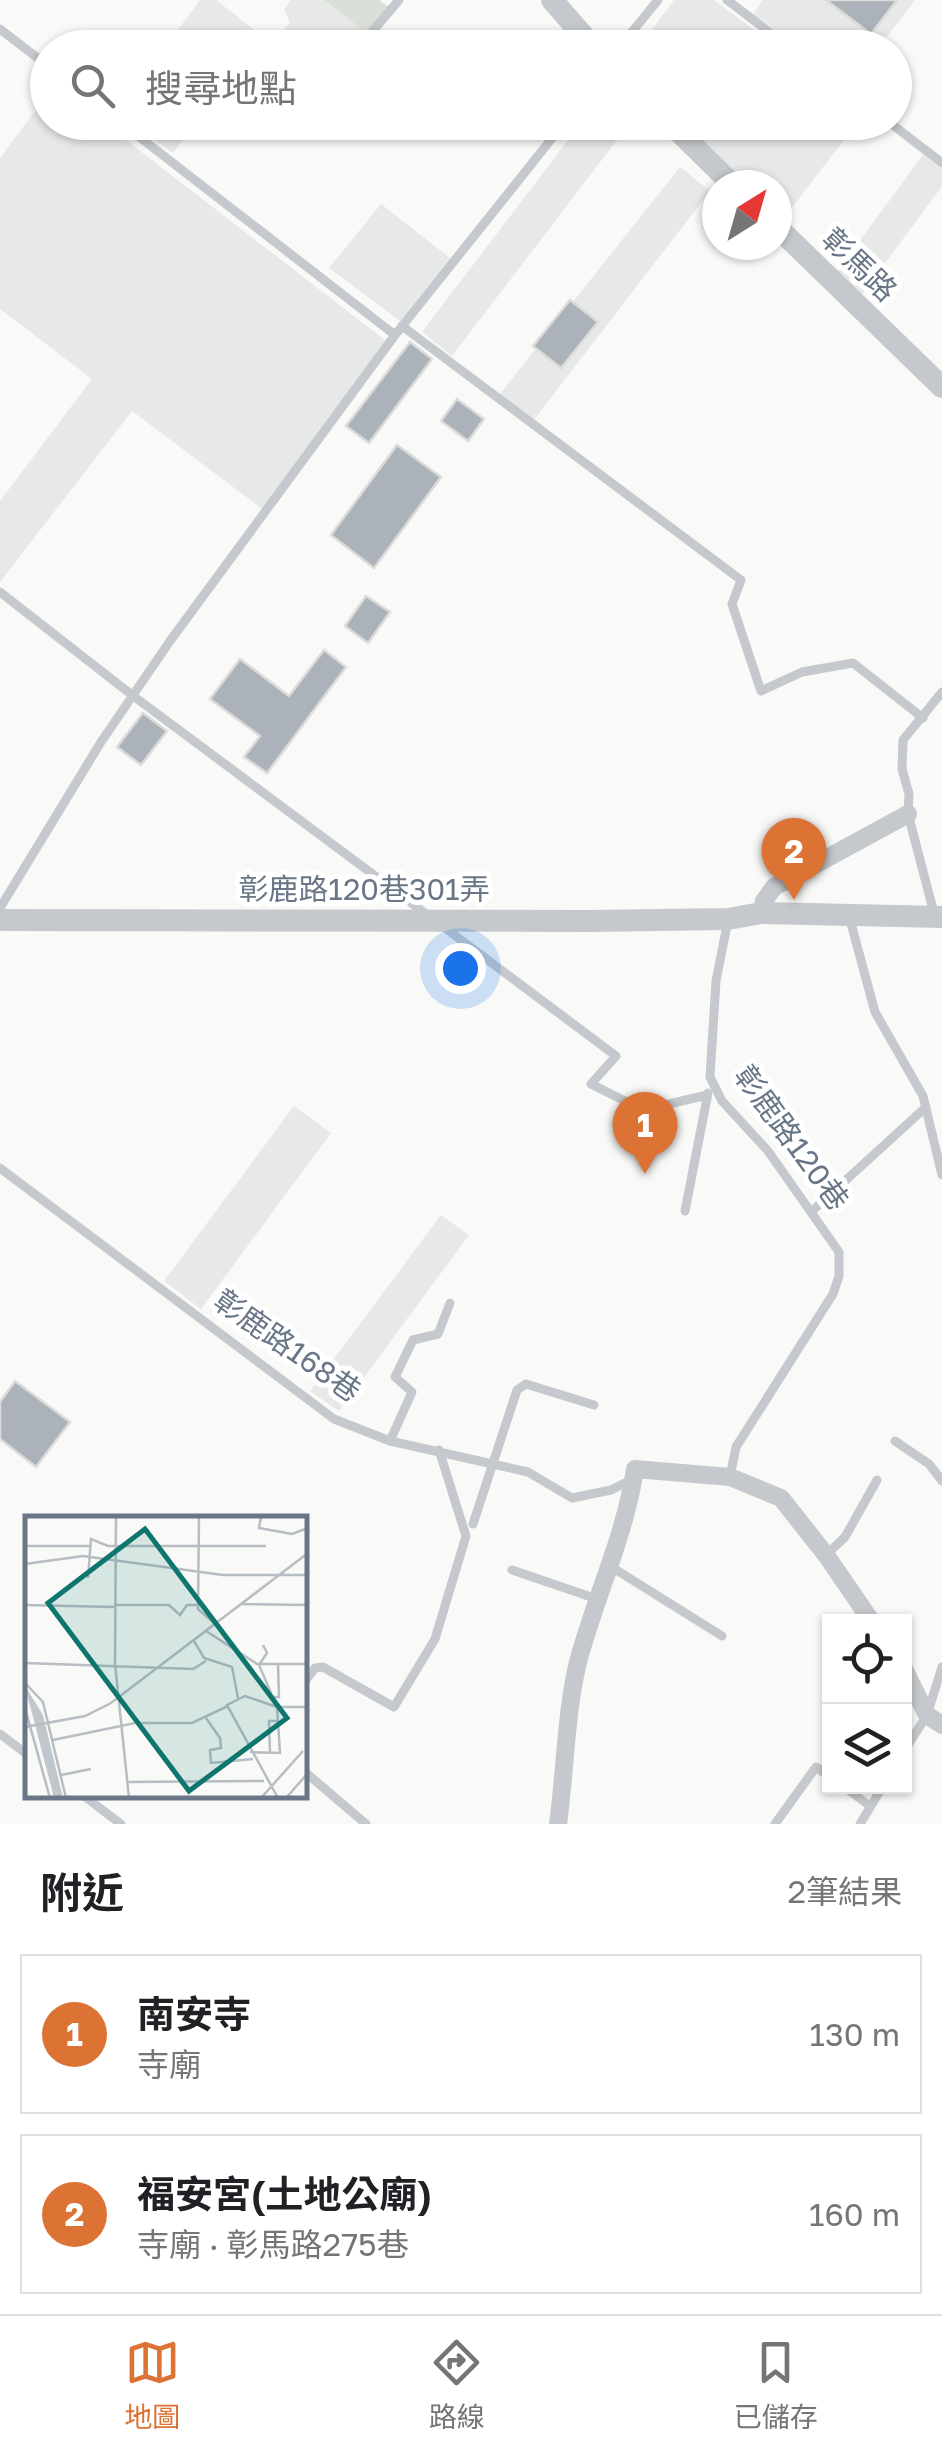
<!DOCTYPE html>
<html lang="zh-TW">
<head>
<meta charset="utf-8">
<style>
	body { margin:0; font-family:"Golos Text","Noto Sans TC",sans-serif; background:#f6f6f6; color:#202124 }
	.controls { position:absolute; right:30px; bottom:30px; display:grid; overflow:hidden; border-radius:0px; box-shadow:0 2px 8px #0004 }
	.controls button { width:90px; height:90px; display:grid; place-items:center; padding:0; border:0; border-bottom:2px solid #e0e0e0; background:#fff; color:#202124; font:50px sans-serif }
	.compass { position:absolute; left:702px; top:170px; width:90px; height:90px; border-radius:50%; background:#fff; box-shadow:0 2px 8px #0004; rotate:37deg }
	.you { position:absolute; left:460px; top:968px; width:35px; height:35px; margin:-25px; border:8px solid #fff; border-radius:50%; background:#1a73e8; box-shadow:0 0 0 15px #1a73e833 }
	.badge { display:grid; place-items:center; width:65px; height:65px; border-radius:50%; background:#dc7234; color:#fff; font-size:32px; font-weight:700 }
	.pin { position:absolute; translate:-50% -82px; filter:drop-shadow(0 2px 5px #0008) }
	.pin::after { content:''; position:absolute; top:52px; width:35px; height:30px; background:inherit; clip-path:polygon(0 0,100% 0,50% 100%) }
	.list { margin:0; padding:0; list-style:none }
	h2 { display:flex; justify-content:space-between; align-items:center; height:130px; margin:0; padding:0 40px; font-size:42px }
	h2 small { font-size:32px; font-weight:400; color:#757577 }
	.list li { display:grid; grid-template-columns:65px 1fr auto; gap:30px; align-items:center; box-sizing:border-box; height:160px; margin:0 20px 20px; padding:0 20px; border:2px solid #e0e0e0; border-radius:0px }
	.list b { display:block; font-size:38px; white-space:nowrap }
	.list p { margin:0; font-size:32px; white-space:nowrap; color:#757577 }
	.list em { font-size:32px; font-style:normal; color:#757577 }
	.icon { flex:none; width:55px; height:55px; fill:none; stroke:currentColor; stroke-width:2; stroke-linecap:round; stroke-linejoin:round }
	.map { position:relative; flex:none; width:942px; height:1824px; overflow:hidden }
	.search { position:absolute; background:#fff; box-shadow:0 2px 8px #0004; left:30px; right:30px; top:30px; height:110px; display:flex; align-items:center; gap:25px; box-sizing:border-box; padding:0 35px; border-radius:55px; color:#757577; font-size:38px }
	.sheet { height:490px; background:#fff }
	nav { display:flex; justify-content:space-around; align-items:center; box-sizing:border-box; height:140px; border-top:2px solid #e0e0e0; background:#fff; font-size:28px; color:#757577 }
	nav a { display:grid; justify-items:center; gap:5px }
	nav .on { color:#dc7234 }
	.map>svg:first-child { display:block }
	.built { fill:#e7e8e8 }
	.green { fill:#dae0d8 }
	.building { fill:#acb2b9; stroke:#dbdbd9; stroke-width:2.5 }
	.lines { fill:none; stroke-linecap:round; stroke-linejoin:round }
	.service { stroke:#c5c8cc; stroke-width:9 }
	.minor { stroke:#c5c8cc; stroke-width:18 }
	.tertiary { stroke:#c5c8cc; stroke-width:22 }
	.labels { text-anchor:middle; stroke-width:10; stroke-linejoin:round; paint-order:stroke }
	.street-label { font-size:30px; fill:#697687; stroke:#fff }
	.inset-road { fill:none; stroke:#b6bdc3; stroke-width:2.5 }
	.view { fill:#0f766e; fill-opacity:0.15; stroke:#0f766e; stroke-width:5 }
	.inset-edge { fill:none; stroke:#697687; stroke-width:5 }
</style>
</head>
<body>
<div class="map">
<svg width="942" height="1824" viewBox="0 0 942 1824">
	<rect width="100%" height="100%" fill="#f9f9f7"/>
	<g class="built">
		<polygon points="200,0 216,0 260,34 250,47 165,47"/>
		<polygon points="291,0 324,0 369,35 360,47 273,47 273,43 290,22 284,10"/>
		<polygon points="674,0 714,0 777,47 639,47"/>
		<polygon points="763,0 915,0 879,47 797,47 753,14"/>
		<polygon points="47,95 48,122 104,123 390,344 265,511 132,411 0,582 0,501 92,379 0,309 0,158"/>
		<polygon points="132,123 196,123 173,153"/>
		<polygon points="581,123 630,123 452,356 422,332"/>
		<polygon points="666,123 857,123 777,227 777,185 729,185"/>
		<polygon points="923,155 942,169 942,186 855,304 830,281"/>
		<polygon points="680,167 710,191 533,421 499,395"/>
		<polygon points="381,204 450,258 400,321 329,268"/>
		<polygon points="294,1106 331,1133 201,1309 164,1281"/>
		<polygon points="441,1215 469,1235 339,1411 310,1391"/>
	</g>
	<polygon class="green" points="324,0 379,0 389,7 369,35"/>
	<g class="building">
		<polygon points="826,0 897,0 871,34"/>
		<polygon points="570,300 598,322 561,368 533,346"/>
		<polygon points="410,342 432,359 369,443 346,426"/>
		<polygon points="457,399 484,419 468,441 441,421"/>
		<polygon points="397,445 441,477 374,568 331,535"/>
		<polygon points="366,596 390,612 368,643 345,626"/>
		<polygon points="324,650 346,667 267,773 244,757 260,736 210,699 240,659 289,696"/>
		<polygon points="143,713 167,731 141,765 117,747"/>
		<polygon points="15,1381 70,1422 36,1467 0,1439 0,1402"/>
	</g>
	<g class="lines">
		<g class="service">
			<polyline points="727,0 790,48"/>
			<polyline points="0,29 48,66"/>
			<polyline points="366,39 399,0"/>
			<polyline points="619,48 658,0"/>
			<polyline points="120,122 395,335"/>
			<polyline points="889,122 942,163"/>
			<polyline points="402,326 741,580 732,604 761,691 802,672 853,663 923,718"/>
			<polyline points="0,592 132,695 429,916"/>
			<polyline points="0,908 101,742 170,641 395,335 565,122"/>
			<polyline points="849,916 875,1012 923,1096 942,1175"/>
			<polyline points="935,917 908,814 909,794 902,769 903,740 942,692"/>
			<polyline points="728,920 716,981 710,1077 722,1101 768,1151 839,1252 839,1276 833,1294 736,1447 730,1477"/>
			<polyline points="441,925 616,1056 591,1084 651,1114 665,1105 707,1095"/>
			<polyline points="0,1168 334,1419 390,1441 528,1472 572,1498 611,1490 631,1480"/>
			<polyline points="685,1211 708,1093"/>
			<polyline points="811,1212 926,1107"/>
			<polyline points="390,1441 412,1392 395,1377 413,1340 438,1334 450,1303"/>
			<polyline points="895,1441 929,1464 942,1481"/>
			<polyline points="473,1524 517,1390 526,1384 594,1405"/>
			<polyline points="826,1555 845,1537 877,1480"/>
			<polyline points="610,1566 722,1636"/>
			<polyline points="512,1570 597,1599"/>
			<polyline points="305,1681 315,1668 323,1667 394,1707 435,1639 466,1536 439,1450"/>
			<polyline points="0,1734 28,1755"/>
			<polyline points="904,1751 927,1715 942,1667"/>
			<polyline points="305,1772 366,1824"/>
			<polyline points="843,1786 870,1806"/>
			<polyline points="84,1796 121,1824"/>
			<polyline points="775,1824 816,1767 830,1777"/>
			<polyline points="860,1824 883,1786"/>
		</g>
		<g class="minor">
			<polyline points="761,913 764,901 774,887 908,814"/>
			<polyline points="904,1669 927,1715 942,1725"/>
			<path d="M558,1824c7,-51 8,-113 20,-162 17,-64 47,-126 57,-193l95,8 51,21 45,57 46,67"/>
		</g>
		<g class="tertiary">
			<polyline points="552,0 594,48"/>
			<polyline points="669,122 733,185"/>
			<polyline points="777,227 942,387"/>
			<polyline points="0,920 589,921 728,919 761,913 942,917"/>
		</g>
	</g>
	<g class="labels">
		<g class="street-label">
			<text transform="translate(859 265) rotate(44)" y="10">彰馬路</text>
			<text x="364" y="900">彰鹿路120巷301弄</text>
			<text transform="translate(791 1138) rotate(54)" y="10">彰鹿路120巷</text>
			<text transform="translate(287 1346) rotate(35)" y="10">彰鹿路168巷</text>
		</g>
	</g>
	<g transform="translate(25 1516)">
		<rect width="282" height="282" fill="#f9f9f7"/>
		<path d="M0,170l18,29 20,83h-9z" fill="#bfc7cd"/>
		<path class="inset-road" d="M91,1l-1,147 14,134M174,1l-1,92 17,15M236,1l-2,11 33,6 16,-6M0,30h66M0,48l58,-8 140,19h85M63,62l3,-39 17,7h158M217,88l66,1M0,89l89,2M89,89h55l11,10 7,-10h12M181,115l51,33h51M169,125l10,17 28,9 6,31M0,147l168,6 13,-8M0,167l18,19 23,96M248,181h6l-1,-33M0,192l25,90M181,202l14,20 1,10 -11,2 1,13 42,-4M0,211l60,-11 26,-13 197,-150M28,224l82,-17h57l36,-17M225,236l30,1 -3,-46 -18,-42 8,-12 -4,-8M245,236l-1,-31h9M36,259l30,-6M103,266l136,-1M236,282l42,-47M253,282l-51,-93 18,-9 32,11h31M261,282l22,-25"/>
		<path class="view" d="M120,13l142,189 -98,73 -141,-188z"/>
		<rect width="282" height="282" class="inset-edge"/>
	</g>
</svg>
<div class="controls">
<button><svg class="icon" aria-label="locate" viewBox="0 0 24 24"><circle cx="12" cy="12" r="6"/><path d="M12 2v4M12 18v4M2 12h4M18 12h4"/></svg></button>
<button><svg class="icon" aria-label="layers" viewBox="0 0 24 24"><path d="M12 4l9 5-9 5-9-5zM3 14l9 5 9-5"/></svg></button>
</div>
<svg class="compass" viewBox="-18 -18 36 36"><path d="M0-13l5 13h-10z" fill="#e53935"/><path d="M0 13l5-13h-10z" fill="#757577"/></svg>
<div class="you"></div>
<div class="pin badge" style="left:645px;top:1174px">1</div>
<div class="pin badge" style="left:794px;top:900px">2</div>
<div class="search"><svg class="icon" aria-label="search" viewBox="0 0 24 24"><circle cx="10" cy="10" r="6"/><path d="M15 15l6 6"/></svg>搜尋地點</div>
</div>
<section class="sheet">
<h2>附近<small>2筆結果</small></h2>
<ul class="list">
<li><span class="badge">1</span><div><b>南安寺</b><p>寺廟</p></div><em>130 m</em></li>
<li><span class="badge">2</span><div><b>福安宮(土地公廟)</b><p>寺廟 · 彰馬路275巷</p></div><em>160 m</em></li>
</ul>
</section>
<nav>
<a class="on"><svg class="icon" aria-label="map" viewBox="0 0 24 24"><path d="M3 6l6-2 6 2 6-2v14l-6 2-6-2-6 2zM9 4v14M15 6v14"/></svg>地圖</a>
<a><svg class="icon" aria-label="directions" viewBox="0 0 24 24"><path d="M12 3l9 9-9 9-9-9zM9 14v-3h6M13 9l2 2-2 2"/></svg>路線</a>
<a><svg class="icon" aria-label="saved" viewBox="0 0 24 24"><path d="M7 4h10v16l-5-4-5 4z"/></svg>已儲存</a>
</nav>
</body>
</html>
